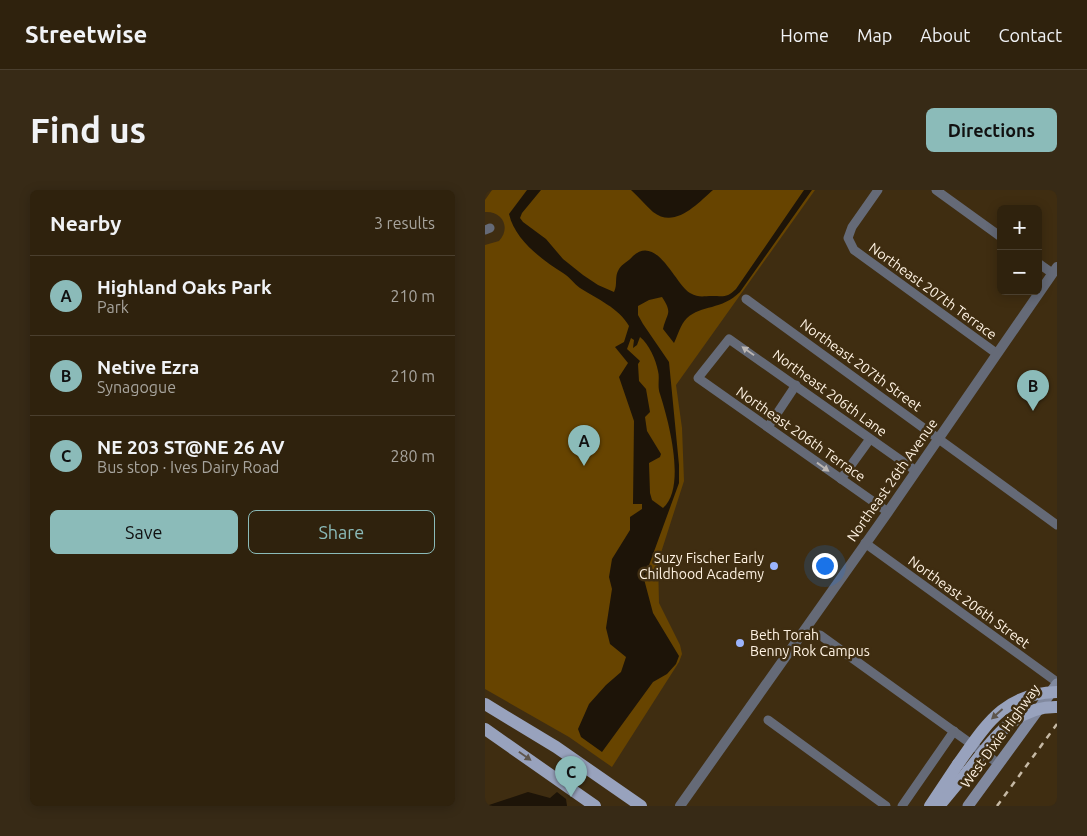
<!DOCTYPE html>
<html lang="en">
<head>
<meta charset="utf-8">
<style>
	body { margin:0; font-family:Ubuntu,sans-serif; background:#372a16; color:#f1f3f6 }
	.controls { position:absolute; right:15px; top:15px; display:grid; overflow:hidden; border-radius:8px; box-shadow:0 2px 12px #0003 }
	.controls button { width:45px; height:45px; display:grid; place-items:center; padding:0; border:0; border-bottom:1px solid #4a3f2e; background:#2f220d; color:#f1f3f6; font:25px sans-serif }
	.you { position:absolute; left:339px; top:375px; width:18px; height:18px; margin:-12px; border:4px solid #fff; border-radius:50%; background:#1a73e8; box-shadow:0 0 0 8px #1a73e833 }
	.badge { display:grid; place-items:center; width:32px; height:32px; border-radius:50%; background:#8bbbb9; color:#111; font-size:16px; font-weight:700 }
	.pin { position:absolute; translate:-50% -41px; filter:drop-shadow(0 1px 2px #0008) }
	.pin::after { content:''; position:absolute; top:26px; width:18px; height:15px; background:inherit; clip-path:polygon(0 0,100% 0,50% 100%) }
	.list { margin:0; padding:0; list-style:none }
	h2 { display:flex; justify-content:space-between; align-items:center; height:65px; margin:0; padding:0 20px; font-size:21px }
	h2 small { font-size:16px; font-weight:400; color:#a7a49d }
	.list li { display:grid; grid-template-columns:32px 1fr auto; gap:15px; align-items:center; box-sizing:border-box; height:80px; padding:0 20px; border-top:1px solid #4a3f2e }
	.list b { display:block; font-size:19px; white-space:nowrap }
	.list p { margin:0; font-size:16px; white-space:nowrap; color:#a7a49d }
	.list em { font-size:16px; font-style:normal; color:#a7a49d }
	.actions { display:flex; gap:10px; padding:15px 20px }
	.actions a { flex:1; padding:11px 0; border:1px solid #8bbbb9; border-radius:8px; text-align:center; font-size:18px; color:#8bbbb9 }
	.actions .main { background:#8bbbb9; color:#111 }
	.map { position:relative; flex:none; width:572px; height:616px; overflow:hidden; border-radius:8px }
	header { display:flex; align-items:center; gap:30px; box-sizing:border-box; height:70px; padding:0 25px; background:#2f220d; border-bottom:1px solid #4a3f2e }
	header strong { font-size:24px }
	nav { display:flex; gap:28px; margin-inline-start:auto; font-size:18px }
	.intro { display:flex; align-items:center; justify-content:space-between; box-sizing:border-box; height:120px; padding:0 30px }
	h1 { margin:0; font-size:35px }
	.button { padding:12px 22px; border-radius:8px; background:#8bbbb9; color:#111; font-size:18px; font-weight:700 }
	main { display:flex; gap:30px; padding:0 30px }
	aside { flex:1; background:#2f220d; border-radius:8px; box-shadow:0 2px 12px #0003 }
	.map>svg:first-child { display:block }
	.green { fill:#674400 }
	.water { fill:#1d1408; fill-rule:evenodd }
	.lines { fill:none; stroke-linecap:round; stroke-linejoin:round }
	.minor { stroke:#656a77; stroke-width:9 }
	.tertiary { stroke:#656a77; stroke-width:10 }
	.secondary { stroke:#81899f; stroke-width:11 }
	.primary { stroke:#98a2bd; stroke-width:12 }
	.rail { stroke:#c6b9a5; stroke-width:2.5; stroke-dasharray:6 6; stroke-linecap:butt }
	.primary-bridge { stroke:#98a2bd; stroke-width:12 }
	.oneway { fill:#bab5b2 }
	.oneway2 { fill:#5e564d }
	.poi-dot { fill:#9bb4fd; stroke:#3f2d11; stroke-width:2 }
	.labels { text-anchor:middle; stroke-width:5; stroke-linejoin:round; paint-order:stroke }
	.street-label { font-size:14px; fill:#fff3e3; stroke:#3f2d11 }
	.poi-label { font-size:14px; fill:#fff3e3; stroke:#3f2d11; text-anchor:end }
</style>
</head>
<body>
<header>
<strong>Streetwise</strong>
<nav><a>Home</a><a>Map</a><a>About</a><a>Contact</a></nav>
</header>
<div class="intro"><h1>Find us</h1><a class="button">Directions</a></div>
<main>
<aside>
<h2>Nearby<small>3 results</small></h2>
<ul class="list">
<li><span class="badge">A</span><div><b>Highland Oaks Park</b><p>Park</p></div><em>210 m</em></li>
<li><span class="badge">B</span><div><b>Netive Ezra</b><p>Synagogue</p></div><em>210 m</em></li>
<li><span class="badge">C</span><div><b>NE 203 ST@NE 26 AV</b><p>Bus stop · Ives Dairy Road</p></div><em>280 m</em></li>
</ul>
<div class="actions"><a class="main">Save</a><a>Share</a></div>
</aside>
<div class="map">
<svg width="572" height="616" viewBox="0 0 572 616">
	<rect width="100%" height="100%" fill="#3f2d11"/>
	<path class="green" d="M7,0h323l-139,195 6,43 2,53 -26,81 1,41 21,42 2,9 -3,8 -67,105 -43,-30 -84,-48v-444l14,-4c12,-13 4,-30 -14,-29v-12z"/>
	<g class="water">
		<path d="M42,0h14l-19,23 -2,5 3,4 23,17 17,20 20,16 15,10 16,7c4,-8 0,-15 5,-23 3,-5 10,-8 14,-13 24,-22 42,28 57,37 9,5 13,3 22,3 12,0 15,2 24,-7l68,-99h8l-72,102c-18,18 -39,13 -53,26 -7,7 -9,17 -13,25l-11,-14c4,-17 10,-15 -1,-32l-13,3 -11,6v9l5,9 26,38 10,103v18l-35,96 9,34 26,43 -3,8 -9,10 -14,8 -51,70 -21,-15 -3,-8 11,-25 17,-19 15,-13 5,-15 -16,-13 -4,-16 6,-39 -3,-12 3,-18 18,-29v-13l12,-8v-5h-9l1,-83 -15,-44 9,-14 -13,-16 9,-5 5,-16c-10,-18 -32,-27 -49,-38 -6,-4 -10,-11 -17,-15 -22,-14 -48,-33 -54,-59zM155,147c9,7 16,23 18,34 2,7 -1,15 2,23 8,25 27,93 3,114l-11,-8 -2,-7 -1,-30 11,-6 1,-3 -14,-23 -2,-14 5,-5 -4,-23 -7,-8 -1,-17 2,-3 -13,-12 4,-11 3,2 -1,8 4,-3z"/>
		<path d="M146,0h82c-16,14 -38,39 -60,22 -8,-7 -14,-15 -22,-22z"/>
		<polygon points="43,602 65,608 72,602 81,609 82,616 1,616"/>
	</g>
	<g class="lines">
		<g class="minor">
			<polyline points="393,0 367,37 363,48 369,60 511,163"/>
			<polyline points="451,0 516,47"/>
			<polyline points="0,40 5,38"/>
			<polyline points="553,73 567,83"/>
			<polyline points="261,109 572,335"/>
			<polyline points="283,237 311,195"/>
			<polyline points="356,289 385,249"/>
			<polyline points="403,322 213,188 244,149 431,281"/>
			<polyline points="380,353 572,492"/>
			<polyline points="335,445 514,574"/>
			<polyline points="283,530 401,616"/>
			<polyline points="417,616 469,541"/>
		</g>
		<polyline class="tertiary" points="195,616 403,322 572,77"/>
		<polyline class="secondary" points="483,616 572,494"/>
		<g class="primary">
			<polyline points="0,514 71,557 156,616"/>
			<polyline points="0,539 110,616"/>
			<polyline points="445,616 473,574"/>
			<polyline points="454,616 483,581"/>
		</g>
		<polyline class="rail" points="512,616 572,534"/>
		<g class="primary-bridge">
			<path d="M473,574c28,-39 46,-71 99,-72"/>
			<path d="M483,581c24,-30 46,-65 89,-64"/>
		</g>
	</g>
	<defs><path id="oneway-solid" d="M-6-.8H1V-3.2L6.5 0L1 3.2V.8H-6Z" transform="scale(1.25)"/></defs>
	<g class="oneway">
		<use href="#oneway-solid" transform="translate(263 161) rotate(-145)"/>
		<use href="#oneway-solid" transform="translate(338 277) rotate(36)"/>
	</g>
	<g class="oneway2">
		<use href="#oneway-solid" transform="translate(512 524) rotate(138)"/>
		<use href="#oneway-solid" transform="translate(40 566) rotate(35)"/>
	</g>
	<g class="poi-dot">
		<circle cx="289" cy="376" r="5"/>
		<circle cx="255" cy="453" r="5"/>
	</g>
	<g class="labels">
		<g class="street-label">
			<text transform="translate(448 101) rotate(36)" y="5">Northeast 207th Terrace</text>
			<text transform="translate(376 175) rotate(36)" y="5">Northeast 207th Street</text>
			<text transform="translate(345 203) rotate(36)" y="5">Northeast 206th Lane</text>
			<text transform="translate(316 244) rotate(35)" y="5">Northeast 206th Terrace</text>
			<text transform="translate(407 290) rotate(-55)" y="5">Northeast 26th Avenue</text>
			<text transform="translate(484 412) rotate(36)" y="5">Northeast 206th Street</text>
			<text transform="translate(515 546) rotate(-54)" y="5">West Dixie Highway</text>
		</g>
		<g class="poi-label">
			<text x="279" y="373">Suzy Fischer Early<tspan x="279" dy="16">Childhood Academy</tspan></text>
			<text x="265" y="450" text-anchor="start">Beth Torah<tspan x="265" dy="16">Benny Rok Campus</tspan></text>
		</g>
	</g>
</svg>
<div class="controls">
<button>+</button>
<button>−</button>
</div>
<div class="you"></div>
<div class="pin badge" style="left:99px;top:276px">A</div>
<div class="pin badge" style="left:548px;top:221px">B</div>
<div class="pin badge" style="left:86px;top:607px">C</div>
</div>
</main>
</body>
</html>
